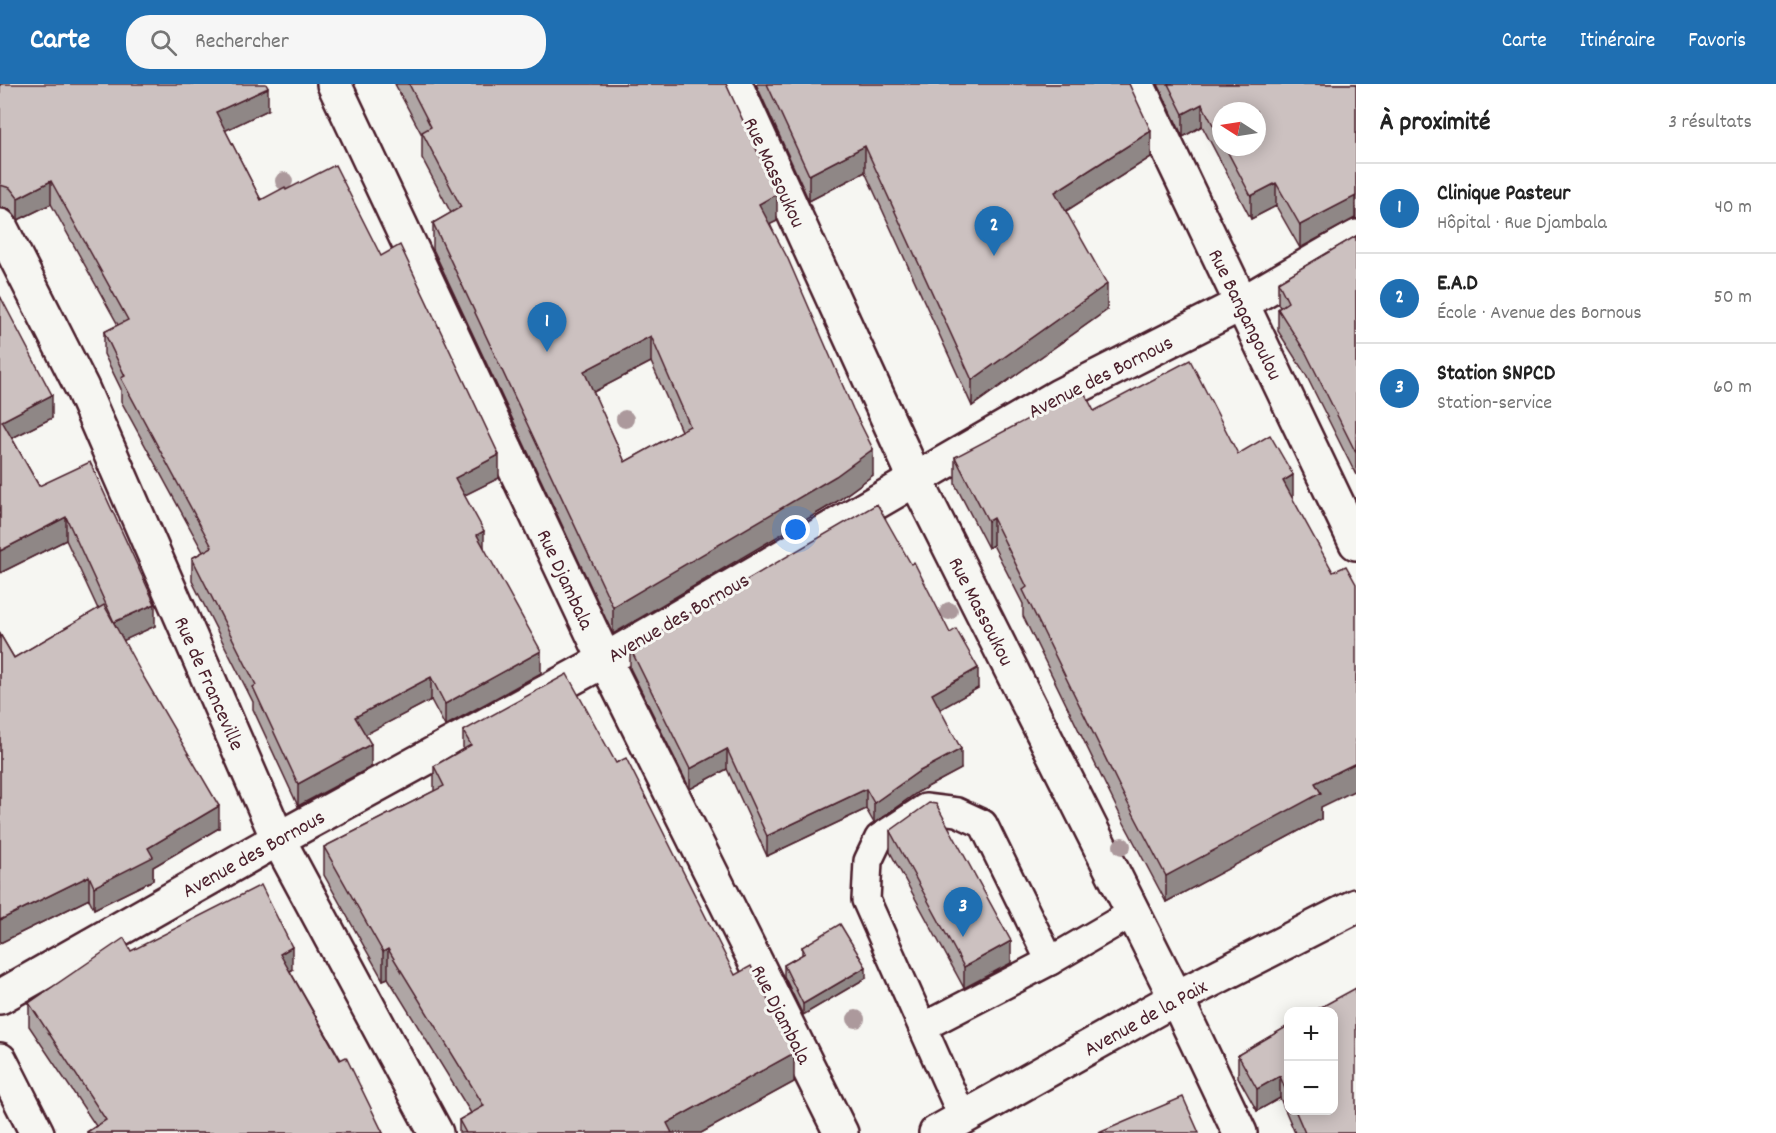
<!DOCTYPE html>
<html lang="fr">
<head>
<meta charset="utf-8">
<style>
	body { margin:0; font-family:Dekko,sans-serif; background:#f6f6f6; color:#222 }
	.controls { position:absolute; right:18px; bottom:18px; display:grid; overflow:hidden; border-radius:12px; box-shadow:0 3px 15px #0003 }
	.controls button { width:54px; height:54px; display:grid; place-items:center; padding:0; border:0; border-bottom:2px solid #e0e0e0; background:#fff; color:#222; font:30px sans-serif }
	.compass { position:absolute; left:1212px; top:18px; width:54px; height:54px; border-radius:50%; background:#fff; box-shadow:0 3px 15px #0003; rotate:282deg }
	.you { position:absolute; left:796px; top:446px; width:21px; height:21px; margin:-15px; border:4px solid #fff; border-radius:50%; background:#1a73e8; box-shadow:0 0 0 9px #1a73e833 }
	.badge { display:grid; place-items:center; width:39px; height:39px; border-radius:50%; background:#1f6fb2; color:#fff; font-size:20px; font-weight:700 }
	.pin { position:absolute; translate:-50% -50px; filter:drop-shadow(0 2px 3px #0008) }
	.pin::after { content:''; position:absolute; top:32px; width:21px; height:18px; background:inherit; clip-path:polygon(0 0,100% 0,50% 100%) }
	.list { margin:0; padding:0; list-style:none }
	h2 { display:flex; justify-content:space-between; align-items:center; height:78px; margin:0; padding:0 24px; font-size:26px }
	h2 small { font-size:20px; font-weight:400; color:#767676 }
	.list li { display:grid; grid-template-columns:39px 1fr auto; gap:18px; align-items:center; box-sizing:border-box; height:90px; padding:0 24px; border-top:2px solid #e0e0e0 }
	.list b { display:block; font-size:22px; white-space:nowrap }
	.list p { margin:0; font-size:20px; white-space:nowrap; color:#767676 }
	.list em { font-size:20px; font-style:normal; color:#767676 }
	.icon { flex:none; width:33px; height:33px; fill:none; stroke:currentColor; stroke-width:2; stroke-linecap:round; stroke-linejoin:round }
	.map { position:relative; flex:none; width:1356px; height:1049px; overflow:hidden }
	header { display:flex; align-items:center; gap:36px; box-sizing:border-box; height:84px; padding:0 30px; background:#1f6fb2; color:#fff }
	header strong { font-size:28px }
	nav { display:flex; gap:33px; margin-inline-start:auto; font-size:21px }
	.search { width:420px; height:54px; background:#f6f6f6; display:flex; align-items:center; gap:15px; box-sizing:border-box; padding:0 21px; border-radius:24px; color:#767676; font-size:22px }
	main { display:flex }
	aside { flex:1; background:#fff }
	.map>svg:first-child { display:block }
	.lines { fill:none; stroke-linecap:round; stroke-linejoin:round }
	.service-casing { stroke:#4a1f2b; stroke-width:32 }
	.minor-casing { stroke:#4a1f2b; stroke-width:38 }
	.secondary-casing { stroke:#4a1f2b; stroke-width:38 }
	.service { stroke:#f6f6f2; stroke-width:27 }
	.minor { stroke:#f6f6f2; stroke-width:33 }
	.secondary { stroke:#f6f6f2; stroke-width:33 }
	.tree { fill:#ac999c }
	.wall { fill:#afa6a5; stroke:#4a1f2b; stroke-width:1.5; fill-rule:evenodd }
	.shaded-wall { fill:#8f8786; stroke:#4a1f2b; stroke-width:1.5 }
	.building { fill:#ccc1c0; stroke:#4a1f2b; stroke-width:1.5; fill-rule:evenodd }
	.labels { text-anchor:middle; stroke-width:6; stroke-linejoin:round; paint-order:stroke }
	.street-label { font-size:21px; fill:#4a1f2b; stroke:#f6f6f2 }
</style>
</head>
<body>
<header>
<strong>Carte</strong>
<div class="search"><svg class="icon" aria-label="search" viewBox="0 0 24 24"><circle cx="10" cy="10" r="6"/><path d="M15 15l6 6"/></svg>Rechercher</div>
<nav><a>Carte</a><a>Itinéraire</a><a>Favoris</a></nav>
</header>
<main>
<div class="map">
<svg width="1356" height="1049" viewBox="0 0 1356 1049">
	<rect width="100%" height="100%" fill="#f6f6f2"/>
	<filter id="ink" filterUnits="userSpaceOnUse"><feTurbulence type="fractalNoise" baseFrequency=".0167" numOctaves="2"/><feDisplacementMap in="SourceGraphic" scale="12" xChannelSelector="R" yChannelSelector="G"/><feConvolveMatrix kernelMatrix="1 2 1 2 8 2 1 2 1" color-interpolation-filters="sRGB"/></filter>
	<g filter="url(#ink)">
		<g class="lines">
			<defs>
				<g id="service">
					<polyline points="923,943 1050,877 1134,828"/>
					<polyline points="963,1034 866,816 868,777 879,754 925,724 957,728 983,740 1050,877"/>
				</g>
				<g id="minor">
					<polyline points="334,0 605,576 841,1049"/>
					<polyline points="735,0 915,394 1176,914 1240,1049"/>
					<polyline points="1137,0 1356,459"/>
					<polyline points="0,142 82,304 278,755 436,1049"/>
					<polyline points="0,913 278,755 605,576 1059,312 1241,220 1356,153"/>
					<polyline points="0,976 37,1049"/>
				</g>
				<polyline id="secondary" points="936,1049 1176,914 1356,822"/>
			</defs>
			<use href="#service" class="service-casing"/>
			<use href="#minor" class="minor-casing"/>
			<use href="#secondary" class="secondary-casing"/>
			<use href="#service" class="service"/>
			<use href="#minor" class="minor"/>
			<use href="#secondary" class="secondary"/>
		</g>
		<g class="tree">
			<circle cx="284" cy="97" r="9"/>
			<circle cx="625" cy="335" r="9"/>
			<circle cx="949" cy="527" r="9"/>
			<circle cx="1122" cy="762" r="9"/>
			<circle cx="856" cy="935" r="9"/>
		</g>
		<g class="wall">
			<polygon points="0,0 268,26 225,46 261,116 286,106 381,172 499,394 464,411 484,464 541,589 445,642 431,616 365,650 371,683 298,722 253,625 253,618 192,497 192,474 203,468 121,317 121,305 104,270 104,248 118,241 51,120 18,136 10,126 0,123"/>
			<path d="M395,0h331l51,137 -7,3 103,251 -37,27 -223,132 -180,-385v-26l18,-10 -29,-55v-23zM651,278l30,69 -56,31 -32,-70z"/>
			<polygon points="756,0 1129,0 1151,73 1066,127 1107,226 972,322 865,88 809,117"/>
			<path d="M1158,0h198v134l-56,30 -24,-42 -25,13 -49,-93 -19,11zM1221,27l36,36h-36z"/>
			<polygon points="1356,152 1356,391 1306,291 1278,247 1278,225 1280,223 1278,220 1278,198"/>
			<polygon points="0,212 52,334 12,354 39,402 155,542 123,556 219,744 153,783 153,796 94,825 89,815 0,859 0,550 14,574 98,525 66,456 0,489"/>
			<polygon points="1094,327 1238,370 1293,416 1321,723 1321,735 1166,818 1124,739 1023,532 1023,520 993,461 988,464 955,400 955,373"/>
			<polygon points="911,480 978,604 940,625 961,685 918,708 874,739 866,725 767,772 727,685 690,705 630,584 630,564"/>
			<polygon points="463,647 735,891 794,998 701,1049 459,1049 459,1036 471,1029 388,894 383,896 324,791 324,763 434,707 434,682 463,665"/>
			<polygon points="890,747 1011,879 964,904 890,768"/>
			<polygon points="802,863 866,894 803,931 784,892 784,881 802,871"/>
			<polygon points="131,867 292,886 290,887 383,1049 87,1049 87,1048 96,1042 29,942 29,919"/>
			<polygon points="1288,942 1288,1026 1334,1026 1356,1049 1295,1049 1280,1014 1257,1027 1238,993 1238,971"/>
		</g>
		<g class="shaded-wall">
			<polygon points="268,4 268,26 216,51 216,28"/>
			<polygon points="1202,20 1202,42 1183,53 1183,30"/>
			<polygon points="1151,47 1151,73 1055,134 1055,108"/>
			<polygon points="865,62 865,88 809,117 809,91"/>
			<polygon points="51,97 51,120 18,136 18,114"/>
			<polygon points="1276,99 1276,122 1251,135 1251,112"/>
			<polygon points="777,110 777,137 759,146 759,120"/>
			<polygon points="1355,112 1355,134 1300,164 1300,141"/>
			<polygon points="1107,200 1107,226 972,322 972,296"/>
			<polygon points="651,252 651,278 584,313 584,287"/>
			<polygon points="52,311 52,334 2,359 2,337"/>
			<polygon points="873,365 873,391 836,418 613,550 613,523"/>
			<polygon points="499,371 499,394 455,416 455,394"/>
			<polygon points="1293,391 1293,418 1283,397"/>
			<polygon points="66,433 66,456 0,489 0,467"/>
			<polygon points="993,434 993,461 988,464 988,437"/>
			<polygon points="484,447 484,469 477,451"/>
			<polygon points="155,520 155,542 114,561 114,538"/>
			<polygon points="541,567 541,589 445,642 445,620"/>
			<polygon points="978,584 978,604 932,630 932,610"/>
			<polygon points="431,593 431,616 355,656 355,633"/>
			<polygon points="371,660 371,683 298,722 298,700"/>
			<polygon points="727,665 727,685 690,705 690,685"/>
			<polygon points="961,665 961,685 918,708 874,739 874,719 918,688"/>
			<polygon points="1356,679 1356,706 1321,723 1321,735 1166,818 1166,792 1315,699"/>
			<polygon points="866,705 866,725 767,772 767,752"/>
			<polygon points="219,722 219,744 153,783 153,796 94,825 94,803 148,764"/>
			<polygon points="89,792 89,815 0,859 0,836"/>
			<polygon points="1011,857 1011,879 964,904 964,883"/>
			<polygon points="292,863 292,886 280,892 280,870"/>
			<polygon points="388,865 388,894 383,896 383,868"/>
			<polygon points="866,883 866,894 803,931 803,920"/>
			<polygon points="794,969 794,998 701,1049 667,1049 667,1039"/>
			<polygon points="1280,992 1280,1014 1257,1027 1257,1005"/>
		</g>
		<g class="building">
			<polygon points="0,0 266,0 268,4 216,28 261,116 285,103 286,106 335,81 381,172 400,161 499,371 455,394 484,447 477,451 541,567 445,620 431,593 355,633 371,660 298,700 253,603 256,601 192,474 212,463 121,294 125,292 104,248 128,236 51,97 18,114 10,104 0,101"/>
			<path d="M409,0h317l51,110 -18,10 29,55 65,150 20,40 -37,27 -223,131 -180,-384 28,-16 -39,-75 9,-5zM651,252l39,90 -65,36 -41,-91z"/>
			<polygon points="767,0 1129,0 1151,47 1055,108 1107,200 972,296 865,62 809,91"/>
			<polygon points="1168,0 1356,0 1356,112 1300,141 1276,99 1251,112 1225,63 1257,63 1257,27 1221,27 1221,56 1202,20 1183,30"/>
			<polygon points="1356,152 1356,369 1306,269 1278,225 1288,218 1278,198"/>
			<polygon points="0,212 52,311 2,337 39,402 90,378 155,520 114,538 66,433 0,467"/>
			<polygon points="1190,276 1238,370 1270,351 1293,391 1283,397 1333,488 1346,482 1356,500 1356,679 1315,699 1321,709 1166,792 1124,712 1023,506 1027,503 993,434 988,437 955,373 1083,306 1094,327"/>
			<polygon points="877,420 911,480 914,478 950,549 956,545 978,584 932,610 961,665 918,688 874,719 866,705 767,752 727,665 690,685 630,564"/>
			<polygon points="104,521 143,592 219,722 148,764 153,773 94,803 89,792 0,836 0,550 14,574"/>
			<polygon points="567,590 616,679 626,674 735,891 751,882 794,969 667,1039 672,1049 466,1049 459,1036 484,1022 388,865 383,868 324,763 444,702 434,682 471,661 463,647"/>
			<polygon points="929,719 936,720 1011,857 964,883 890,747"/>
			<polygon points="261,801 292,863 280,870 340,976 346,973 383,1049 88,1049 87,1048 106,1036 29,919 124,854 131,867"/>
			<polygon points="840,840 866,883 803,920 784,881 805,869 802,863"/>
			<polygon points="1356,904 1356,1049 1305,1049 1295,1026 1334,1026 1334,927 1314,927"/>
			<polygon points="1288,942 1288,1012 1280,992 1257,1005 1238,971"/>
			<polygon points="1183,1013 1199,1049 1099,1049 1101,1048"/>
		</g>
	</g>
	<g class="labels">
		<g class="street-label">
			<text transform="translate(775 88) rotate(65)" y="7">Rue Massoukou</text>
			<text transform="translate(1246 230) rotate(64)" y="7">Rue Bangangoulou</text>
			<text transform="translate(1100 292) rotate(-27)" y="7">Avenue des Bornous</text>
			<text transform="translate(566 495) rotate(65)" y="7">Rue Djambala</text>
			<text transform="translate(982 527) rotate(63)" y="7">Rue Massoukou</text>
			<text transform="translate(678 533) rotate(-30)" y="7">Avenue des Bornous</text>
			<text transform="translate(210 599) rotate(66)" y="7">Rue de Franceville</text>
			<text transform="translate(253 769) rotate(-29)" y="7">Avenue des Bornous</text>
			<text transform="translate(782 930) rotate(63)" y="7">Rue Djambala</text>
			<text transform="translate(1145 933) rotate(-29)" y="7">Avenue de la Paix</text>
		</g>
	</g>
</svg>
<div class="controls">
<button>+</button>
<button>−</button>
</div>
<svg class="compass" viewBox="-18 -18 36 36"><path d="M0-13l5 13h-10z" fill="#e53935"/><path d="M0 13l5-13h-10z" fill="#767676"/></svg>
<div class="you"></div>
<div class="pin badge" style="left:547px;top:268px">1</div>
<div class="pin badge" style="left:994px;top:172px">2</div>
<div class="pin badge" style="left:963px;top:853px">3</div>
</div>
<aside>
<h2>À proximité<small>3 résultats</small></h2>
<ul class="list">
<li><span class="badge">1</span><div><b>Clinique Pasteur</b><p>Hôpital · Rue Djambala</p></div><em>40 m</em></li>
<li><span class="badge">2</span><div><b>E.A.D</b><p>École · Avenue des Bornous</p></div><em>50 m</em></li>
<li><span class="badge">3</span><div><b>Station SNPCD</b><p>Station-service</p></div><em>60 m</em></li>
</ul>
</aside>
</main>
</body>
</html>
